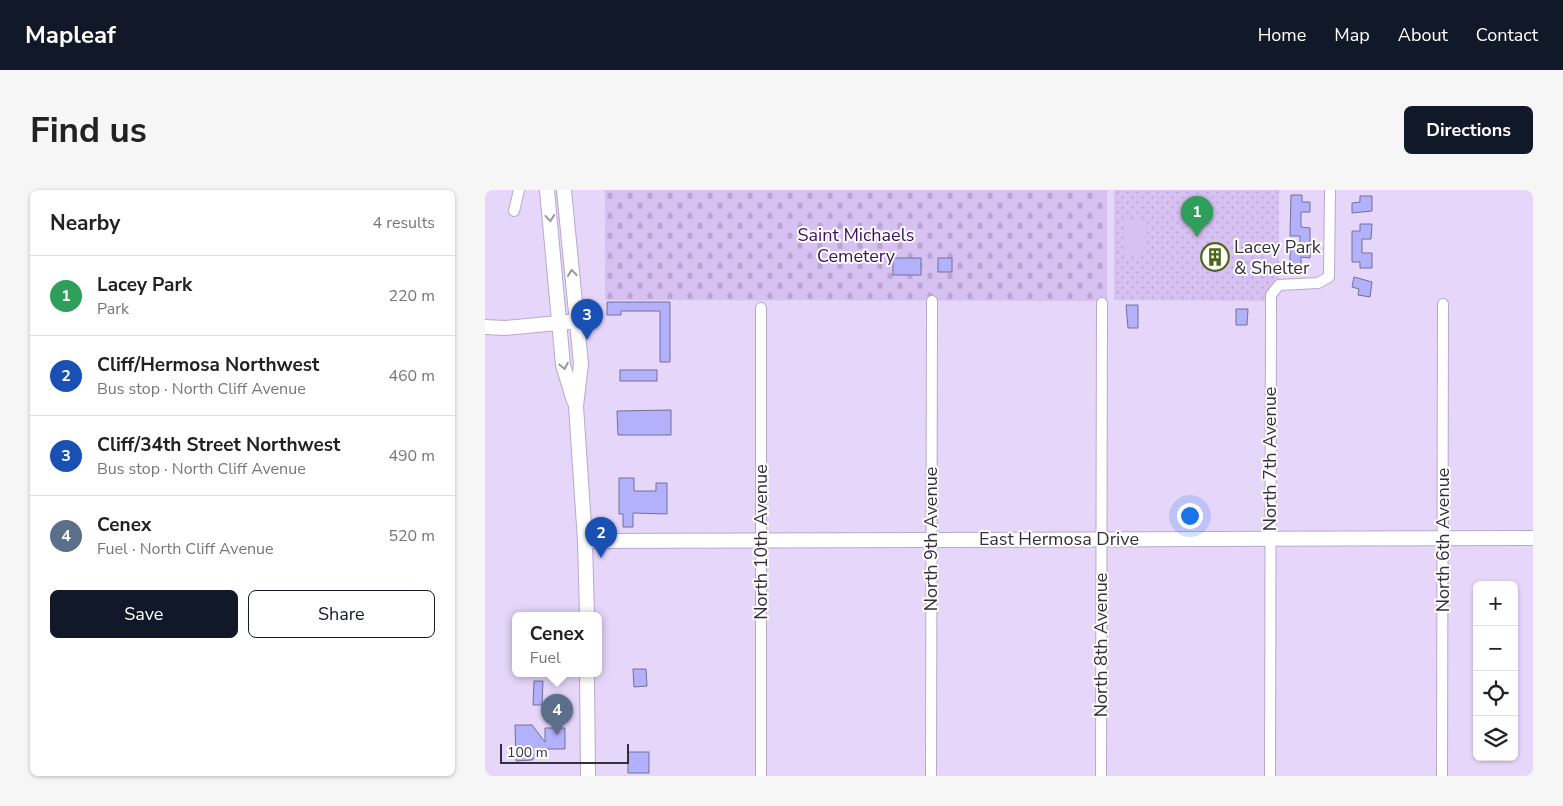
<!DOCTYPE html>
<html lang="en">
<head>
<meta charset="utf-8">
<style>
	body { margin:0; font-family:"Nunito Sans",sans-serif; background:#f6f6f6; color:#222 }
	.controls { position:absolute; right:15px; bottom:15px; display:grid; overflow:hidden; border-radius:8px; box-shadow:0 1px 4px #0004 }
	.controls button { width:45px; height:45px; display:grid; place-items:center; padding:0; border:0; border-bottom:1px solid #e0e0e0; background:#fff; color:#222; font:25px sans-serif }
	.scale { position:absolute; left:15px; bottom:12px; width:129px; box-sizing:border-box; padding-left:5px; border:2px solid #352f3c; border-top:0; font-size:14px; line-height:18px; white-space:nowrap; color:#352f3c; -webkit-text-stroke:4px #fff; paint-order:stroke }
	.you { position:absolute; left:704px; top:325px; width:18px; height:18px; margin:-12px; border:4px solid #fff; border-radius:50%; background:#1a73e8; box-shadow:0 0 0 8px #1a73e833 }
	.badge { display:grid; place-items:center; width:32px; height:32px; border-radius:50%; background:#111827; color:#fff; font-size:16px; font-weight:700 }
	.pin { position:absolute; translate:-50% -41px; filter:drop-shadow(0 1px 2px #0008) }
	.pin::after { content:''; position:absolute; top:26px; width:18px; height:15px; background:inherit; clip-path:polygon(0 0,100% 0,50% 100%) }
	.popup { position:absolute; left:27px; top:422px; width:90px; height:65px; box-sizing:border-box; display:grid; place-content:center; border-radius:8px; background:#fff; filter:drop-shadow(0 1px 4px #0005); font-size:16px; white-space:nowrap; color:#767676 }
	.popup b { font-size:19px; color:#222 }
	.popup::after { content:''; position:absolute; left:50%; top:100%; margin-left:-10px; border:10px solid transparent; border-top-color:#fff }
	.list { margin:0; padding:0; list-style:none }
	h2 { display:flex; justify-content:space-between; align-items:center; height:65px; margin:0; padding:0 20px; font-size:21px }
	h2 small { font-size:16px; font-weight:400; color:#767676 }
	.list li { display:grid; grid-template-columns:32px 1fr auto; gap:15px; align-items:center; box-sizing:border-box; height:80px; padding:0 20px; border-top:1px solid #e0e0e0 }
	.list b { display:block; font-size:19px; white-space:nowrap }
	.list p { margin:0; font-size:16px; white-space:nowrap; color:#767676 }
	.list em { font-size:16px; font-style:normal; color:#767676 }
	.actions { display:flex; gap:10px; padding:15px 20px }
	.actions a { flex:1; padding:11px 0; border:1px solid #111827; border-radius:8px; text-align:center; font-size:18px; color:#111827 }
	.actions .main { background:#111827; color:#fff }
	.icon { flex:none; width:28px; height:28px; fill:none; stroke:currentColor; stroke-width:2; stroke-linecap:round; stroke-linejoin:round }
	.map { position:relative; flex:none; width:1048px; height:586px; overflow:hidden; border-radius:8px }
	header { display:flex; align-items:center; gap:30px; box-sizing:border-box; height:70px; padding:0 25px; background:#111827; color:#fff }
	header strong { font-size:24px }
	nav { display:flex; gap:28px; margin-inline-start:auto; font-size:18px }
	.intro { display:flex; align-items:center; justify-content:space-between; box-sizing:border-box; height:120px; padding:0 30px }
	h1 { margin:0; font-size:35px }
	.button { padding:12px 22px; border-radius:8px; background:#111827; color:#fff; font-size:18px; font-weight:700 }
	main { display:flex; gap:30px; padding:0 30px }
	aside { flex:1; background:#fff; border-radius:8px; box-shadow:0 1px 4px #0004 }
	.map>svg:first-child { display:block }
	.green { fill:url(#green-dots) }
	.cemetery { fill:url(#cemetery-stones) }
	.pitch { fill:#d7c0f2 }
	.building { fill:#b3b0fc; stroke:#727292 }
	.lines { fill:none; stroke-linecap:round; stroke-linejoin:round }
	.street-casing { stroke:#b8a9cb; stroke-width:12 }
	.secondary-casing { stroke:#b8a9cb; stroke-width:16 }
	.street { stroke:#fff; stroke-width:10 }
	.secondary { stroke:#fff; stroke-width:14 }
	.oneway { stroke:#9a979e }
	.labels { text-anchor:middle; stroke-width:4; stroke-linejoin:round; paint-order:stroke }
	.park-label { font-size:18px; fill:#3f0d63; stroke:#fff }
	.poi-label { font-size:18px; fill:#352f3c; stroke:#fff; text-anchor:start }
	.street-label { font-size:18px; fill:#352f3c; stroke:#fff }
</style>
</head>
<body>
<header>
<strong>Mapleaf</strong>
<nav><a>Home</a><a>Map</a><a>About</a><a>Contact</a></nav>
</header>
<div class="intro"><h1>Find us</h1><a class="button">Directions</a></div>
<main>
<aside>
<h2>Nearby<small>4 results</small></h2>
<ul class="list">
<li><span class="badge" style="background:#2e9e5b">1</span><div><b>Lacey Park</b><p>Park</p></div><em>220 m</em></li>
<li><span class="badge" style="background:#1a4fb4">2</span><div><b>Cliff/Hermosa Northwest</b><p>Bus stop · North Cliff Avenue</p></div><em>460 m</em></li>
<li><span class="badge" style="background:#1a4fb4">3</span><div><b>Cliff/34th Street Northwest</b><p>Bus stop · North Cliff Avenue</p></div><em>490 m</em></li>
<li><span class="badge" style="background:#5c6f8a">4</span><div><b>Cenex</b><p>Fuel · North Cliff Avenue</p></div><em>520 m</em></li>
</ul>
<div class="actions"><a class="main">Save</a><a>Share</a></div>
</aside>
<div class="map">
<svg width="1048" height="586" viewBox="0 0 1048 586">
	<defs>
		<pattern id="green-dots" width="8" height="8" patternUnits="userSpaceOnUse" patternTransform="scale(1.25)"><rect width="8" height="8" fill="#d7c0f2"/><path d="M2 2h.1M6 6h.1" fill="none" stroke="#b9a5d0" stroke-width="1.8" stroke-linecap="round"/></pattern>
		<pattern id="cemetery-stones" width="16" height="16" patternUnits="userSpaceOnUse" patternTransform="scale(1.25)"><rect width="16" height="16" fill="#d7c0f2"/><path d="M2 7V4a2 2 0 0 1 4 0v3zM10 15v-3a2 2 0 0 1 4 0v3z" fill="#b9a5d0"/></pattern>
	</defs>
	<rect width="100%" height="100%" fill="#e6d7fa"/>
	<polygon class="green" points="629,0 794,0 794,95 786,111 629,110"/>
	<polygon class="cemetery" points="120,0 622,0 622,111 120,110"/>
	<polygon class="pitch" points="640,30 662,30 662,65 640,64"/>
	<g class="building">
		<polygon points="806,5 817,5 817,12 825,12 825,22 816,22 816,37 825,38 825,68 816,67 816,74 805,74 805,59 815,59 815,46 805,46"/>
		<polygon points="875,6 887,6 887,21 867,23 867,13 875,12"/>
		<polygon points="875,34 887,34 886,49 877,49 877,63 887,63 887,78 875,78 875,72 867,72 867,41 875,41"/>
		<polygon points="722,62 738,63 738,72 722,72"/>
		<rect x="408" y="68" width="28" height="17"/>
		<rect x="453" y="68" width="14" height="14"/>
		<polygon points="869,87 887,92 885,107 873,105 874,99 867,97"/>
		<polygon points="122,112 185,112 185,172 175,172 175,121 136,121 136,125 122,125"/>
		<polygon points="641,115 653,115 653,138 643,138"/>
		<polygon points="751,119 763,119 762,135 751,135"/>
		<rect x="135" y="180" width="37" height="11"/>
		<polygon points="186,220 186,245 133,245 132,221"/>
		<polygon points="134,288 149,288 149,301 171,301 171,293 182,293 182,324 148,323 148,337 138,337 138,324 134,324"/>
		<polygon points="148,479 161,479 162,496 149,497"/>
		<polygon points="49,491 58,491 57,515 48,515"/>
		<polygon points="30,535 47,535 60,552 60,538 80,538 80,559 51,559 51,567 47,570 31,571"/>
		<rect x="143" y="562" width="21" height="21"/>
	</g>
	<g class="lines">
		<defs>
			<g id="street">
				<polyline points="29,21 34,0"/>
				<polyline points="276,118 276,586"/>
				<polyline points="446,586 447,111"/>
				<polyline points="616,586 617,113"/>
				<polyline points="785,586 786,105 794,95 833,93 844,87 845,0"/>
				<polyline points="957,586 958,114"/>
			</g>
			<g id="secondary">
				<polyline points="62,0 78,175 89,211"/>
				<polyline points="79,0 96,174 91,216 100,351 102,426"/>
				<polyline points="0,137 20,138 84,132"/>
				<polyline points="100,351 1048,348"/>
				<polyline points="102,484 103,586"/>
			</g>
		</defs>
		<use href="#street" class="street-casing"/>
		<use href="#secondary" class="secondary-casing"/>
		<use href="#street" class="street"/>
		<use href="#secondary" class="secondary"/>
	</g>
	<defs><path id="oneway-chevron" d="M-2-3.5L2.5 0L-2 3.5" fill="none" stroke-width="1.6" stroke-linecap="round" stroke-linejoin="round" transform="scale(1.25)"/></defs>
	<g class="oneway">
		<use href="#oneway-chevron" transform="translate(65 28) rotate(85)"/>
		<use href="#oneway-chevron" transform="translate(87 83) rotate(-96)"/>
		<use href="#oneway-chevron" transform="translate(79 176) rotate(79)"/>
	</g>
	<defs>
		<symbol id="building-ring" viewBox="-11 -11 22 22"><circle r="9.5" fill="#fff" stroke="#4d6616" stroke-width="1.5"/><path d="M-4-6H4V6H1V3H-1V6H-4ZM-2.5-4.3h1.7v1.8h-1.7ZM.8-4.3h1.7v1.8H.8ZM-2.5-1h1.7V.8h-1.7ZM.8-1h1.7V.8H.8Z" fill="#4d6616"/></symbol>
	</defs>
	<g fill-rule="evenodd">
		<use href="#building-ring" x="714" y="51" width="32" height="32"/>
	</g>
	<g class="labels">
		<g class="park-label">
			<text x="371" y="51">Saint Michaels<tspan x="371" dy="21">Cemetery</tspan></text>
		</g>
		<g class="poi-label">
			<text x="749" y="63">Lacey Park<tspan x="749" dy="21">&amp; Shelter</tspan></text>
		</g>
		<g class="street-label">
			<text transform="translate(785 269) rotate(-90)" y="6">North 7th Avenue</text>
			<text transform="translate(446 349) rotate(-90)" y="6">North 9th Avenue</text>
			<text x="574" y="355">East Hermosa Drive</text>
			<text transform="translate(958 350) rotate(-90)" y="6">North 6th Avenue</text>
			<text transform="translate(276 352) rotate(-90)" y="6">North 10th Avenue</text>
			<text transform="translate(616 455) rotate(-90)" y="6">North 8th Avenue</text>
		</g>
	</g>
</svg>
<div class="controls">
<button>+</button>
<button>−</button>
<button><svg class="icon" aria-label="locate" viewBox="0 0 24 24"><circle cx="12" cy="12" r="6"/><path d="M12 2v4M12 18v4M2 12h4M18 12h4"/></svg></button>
<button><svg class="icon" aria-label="layers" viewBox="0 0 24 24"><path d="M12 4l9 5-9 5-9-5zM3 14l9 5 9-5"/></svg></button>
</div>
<div class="scale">100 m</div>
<div class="you"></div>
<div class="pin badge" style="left:712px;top:47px;background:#2e9e5b">1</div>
<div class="pin badge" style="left:116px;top:368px;background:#1a4fb4">2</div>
<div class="pin badge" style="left:102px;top:150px;background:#1a4fb4">3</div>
<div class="pin badge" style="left:72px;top:545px;background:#5c6f8a">4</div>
<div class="popup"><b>Cenex</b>Fuel</div>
</div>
</main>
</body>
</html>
